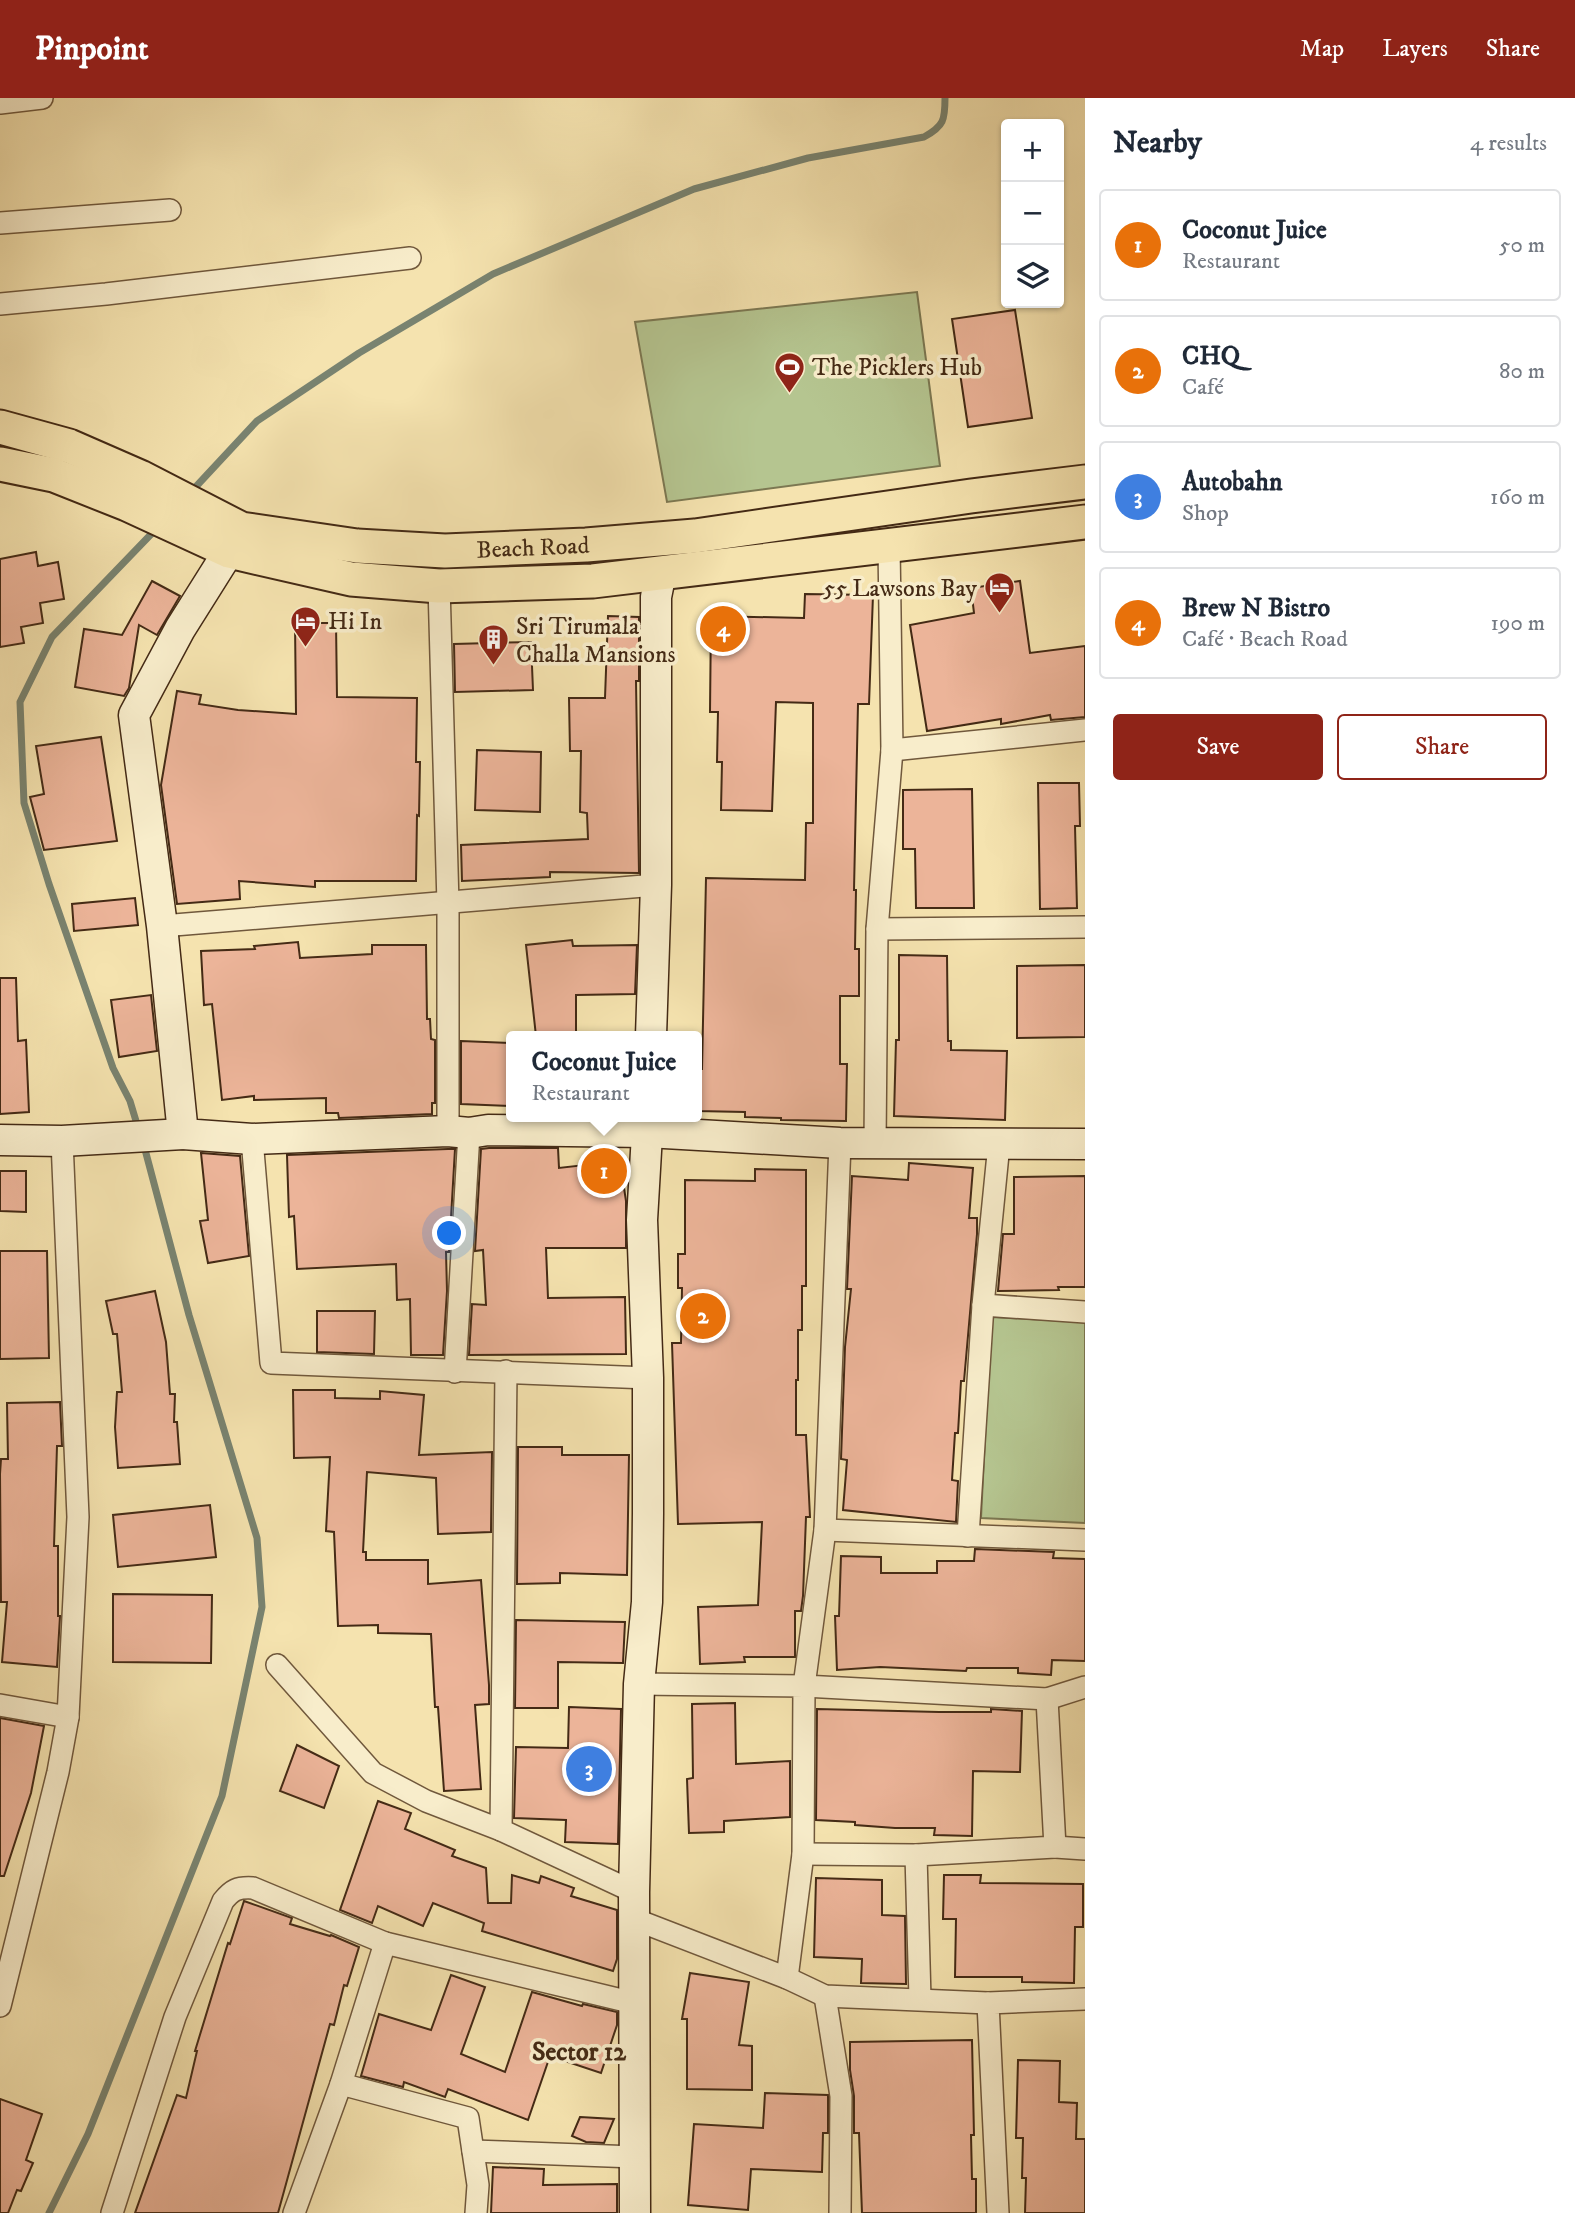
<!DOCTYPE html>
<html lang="en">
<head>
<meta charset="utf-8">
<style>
	body { margin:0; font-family:"IM FELL DW Pica",serif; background:#f6f6f7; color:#1f2937 }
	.controls { position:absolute; right:21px; top:21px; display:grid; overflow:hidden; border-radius:7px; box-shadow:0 2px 5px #0004 }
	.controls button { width:63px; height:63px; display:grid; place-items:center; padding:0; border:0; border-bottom:2px solid #e0e1e3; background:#fff; color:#1f2937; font:35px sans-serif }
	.you { position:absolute; left:450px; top:1136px; width:24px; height:24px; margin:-18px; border:5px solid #fff; border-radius:50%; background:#1a73e8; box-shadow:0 0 0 10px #1a73e833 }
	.badge { display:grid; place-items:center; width:46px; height:46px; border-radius:50%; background:#8f2418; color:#fff; font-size:23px; font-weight:700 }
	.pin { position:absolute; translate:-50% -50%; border:4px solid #fff; box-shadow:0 2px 7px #0006 }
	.popup { position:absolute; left:506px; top:933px; width:196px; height:91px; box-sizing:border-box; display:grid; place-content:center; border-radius:7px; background:#fff; filter:drop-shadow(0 2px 5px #0005); font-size:23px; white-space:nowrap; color:#747a83 }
	.popup b { font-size:26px; color:#1f2937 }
	.popup::after { content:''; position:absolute; left:50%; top:100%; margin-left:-14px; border:14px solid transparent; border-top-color:#fff }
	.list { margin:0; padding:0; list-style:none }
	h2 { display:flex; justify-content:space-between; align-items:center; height:91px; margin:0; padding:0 28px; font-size:30px }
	h2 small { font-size:23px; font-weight:400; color:#747a83 }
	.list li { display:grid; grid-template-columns:46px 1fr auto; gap:21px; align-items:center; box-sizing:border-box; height:112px; margin:0 14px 14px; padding:0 14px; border:2px solid #e0e1e3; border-radius:7px }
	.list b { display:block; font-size:26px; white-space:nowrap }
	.list p { margin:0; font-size:23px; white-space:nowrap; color:#747a83 }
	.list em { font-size:23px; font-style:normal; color:#747a83 }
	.actions { display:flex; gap:14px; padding:21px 28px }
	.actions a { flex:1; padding:16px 0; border:2px solid #8f2418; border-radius:7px; text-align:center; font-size:24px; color:#8f2418 }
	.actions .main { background:#8f2418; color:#fff }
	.icon { flex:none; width:38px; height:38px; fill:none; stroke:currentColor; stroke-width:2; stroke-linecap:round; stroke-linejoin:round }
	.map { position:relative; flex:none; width:1085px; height:2115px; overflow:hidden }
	header { display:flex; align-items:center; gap:42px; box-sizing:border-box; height:98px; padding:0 35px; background:#8f2418; color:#fff }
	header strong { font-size:33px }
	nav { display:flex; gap:38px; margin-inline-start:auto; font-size:24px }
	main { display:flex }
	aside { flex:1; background:#fff }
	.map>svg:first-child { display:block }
	.green { fill:#b5c590; stroke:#7c7852; stroke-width:2 }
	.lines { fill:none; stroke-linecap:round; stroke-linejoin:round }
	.stream { stroke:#798370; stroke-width:7 }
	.building { fill:#ecb499; stroke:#442a15; stroke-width:2 }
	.street-casing { stroke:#70583c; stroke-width:24 }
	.secondary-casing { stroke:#442a15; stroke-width:33 }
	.primary-casing { stroke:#442a15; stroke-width:37 }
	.street { stroke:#f8edcb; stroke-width:21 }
	.secondary { stroke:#f8edcb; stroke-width:30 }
	.primary { stroke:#f5e3af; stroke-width:33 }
	.labels { text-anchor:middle; stroke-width:7; stroke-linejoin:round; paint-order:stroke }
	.poi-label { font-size:24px; fill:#442a15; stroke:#f8edcb; text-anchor:start }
	.street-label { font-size:24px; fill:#442a15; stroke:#f8edcb }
	.neighbourhood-label { font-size:26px; font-weight:bold; fill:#442a15; stroke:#f8edcb }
</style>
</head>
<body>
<header>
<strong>Pinpoint</strong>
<nav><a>Map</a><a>Layers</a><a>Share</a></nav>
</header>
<main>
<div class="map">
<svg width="1085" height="2115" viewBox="0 0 1085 2115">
	<rect width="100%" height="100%" fill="#f5e3af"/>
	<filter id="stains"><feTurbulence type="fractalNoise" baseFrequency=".00286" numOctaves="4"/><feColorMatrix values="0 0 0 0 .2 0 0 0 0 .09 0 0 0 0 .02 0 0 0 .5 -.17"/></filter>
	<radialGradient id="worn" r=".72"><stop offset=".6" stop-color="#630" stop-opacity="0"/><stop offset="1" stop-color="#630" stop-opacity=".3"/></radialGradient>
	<g class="green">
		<polygon points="917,194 940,368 667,404 635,224"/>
		<polygon points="991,1219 1085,1224 1085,1425 981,1420"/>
	</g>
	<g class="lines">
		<g class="stream">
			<path d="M190,395l67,-72 102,-68 134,-79 201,-85 114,-31 116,-21c20,-11 21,-17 21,-39"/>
			<polyline points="139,1033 130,1003 113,970 49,786 24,705 20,604 52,539 158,429"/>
			<polyline points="49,2115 88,2036 222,1698 262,1509 257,1440 189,1217 143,1044"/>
		</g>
	</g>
	<g class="building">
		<polygon points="1015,212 1032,320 968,329 952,221"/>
		<polygon points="36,454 38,468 58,464 64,501 40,505 43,525 21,529 24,545 0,549 0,461"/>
		<polygon points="152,483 180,498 157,537 139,527 129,590 124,598 75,589 84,531 122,537"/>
		<polygon points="1020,483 1030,555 1085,548 1085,619 1051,622 1050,617 1001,626 1001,621 927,633 910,527 974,515 971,490"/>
		<polygon points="805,496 873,497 869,606 858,606 854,792 856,792 855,851 859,851 859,898 840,898 840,966 847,966 846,1023 781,1022 781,1020 745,1019 745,1014 697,1013 697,971 702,971 706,780 805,782 806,725 813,725 813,605 776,604 772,713 721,712 722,664 717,664 718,614 710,614 711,518 804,520"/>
		<polygon points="608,518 639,519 639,583 636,583 639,775 550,774 550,779 462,783 461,747 588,741 587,715 580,714 581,653 570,653 569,600 605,600"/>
		<polygon points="295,525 336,525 337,599 417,600 416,664 420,664 419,718 417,717 416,783 315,783 315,789 239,783 240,801 177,806 161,687 177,593 201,597 199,606 238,612 296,616"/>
		<polygon points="531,544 533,592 455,594 454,546"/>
		<polygon points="101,639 117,743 44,752 30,699 44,696 36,648"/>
		<polygon points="477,652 541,654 540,714 475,712"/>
		<polygon points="1038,685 1079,685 1080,728 1075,728 1077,810 1040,811"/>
		<polygon points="972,691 974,810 916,810 915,751 903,751 903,692"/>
		<polygon points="135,800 138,827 74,833 72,806"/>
		<polygon points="572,842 573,848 637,847 635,896 576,897 576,938 536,938 526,847"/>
		<polygon points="298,844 300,860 372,856 372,847 426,847 427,921 430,921 431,941 435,942 435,1005 432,1005 432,1016 339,1020 338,1015 326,1015 326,1000 254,1002 254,998 222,1002 212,906 204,907 201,853 255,851 254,848"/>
		<polygon points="899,857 947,858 948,943 951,943 951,952 1007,953 1005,1022 894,1018 896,942 899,942"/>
		<polygon points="1085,867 1085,939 1017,940 1017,868"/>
		<polygon points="0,880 16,880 18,943 26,942 29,1014 0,1016"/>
		<polygon points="151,897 157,953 119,959 111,902"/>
		<polygon points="461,943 511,945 511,1008 461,1006"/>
		<polygon points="489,1050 558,1050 559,1070 620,1063 626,1103 626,1150 546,1150 548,1200 625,1199 626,1256 469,1257 472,1206 486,1207 483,1152 475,1153 481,1051"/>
		<polygon points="448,1051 455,1051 449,1154 446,1154 447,1193 443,1257 411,1257 410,1201 397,1202 396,1166 297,1171 294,1118 289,1119 287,1057"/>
		<polygon points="201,1055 240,1058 249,1158 208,1165 200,1123 208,1122"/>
		<polygon points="909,1065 973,1070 969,1120 977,1120 977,1136 964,1283 961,1283 958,1335 955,1335 952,1382 958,1383 956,1424 843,1412 847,1362 841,1361 845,1249 851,1191 847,1191 852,1078 908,1082"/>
		<polygon points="755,1071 806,1072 806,1188 802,1188 802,1232 798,1232 798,1282 796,1282 796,1337 806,1337 810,1419 806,1419 803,1498 801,1513 795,1513 795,1559 744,1559 745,1564 700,1566 698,1509 758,1507 762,1424 678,1426 672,1245 681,1245 682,1190 678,1190 678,1156 685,1156 685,1082 755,1083"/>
		<polygon points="0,1073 26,1073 26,1114 0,1113"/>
		<polygon points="1085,1078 1085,1189 1058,1189 1059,1192 998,1193 1003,1136 1014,1136 1014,1079"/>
		<polygon points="0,1153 47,1153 49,1260 0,1261"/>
		<polygon points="155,1193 166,1244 170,1296 175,1296 174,1324 177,1324 180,1366 118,1370 115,1329 117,1294 122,1294 117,1236 113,1236 106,1203"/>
		<polygon points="317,1213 375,1213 374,1256 317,1254"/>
		<polygon points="293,1292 335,1292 335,1300 380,1301 380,1293 424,1297 419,1357 492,1354 491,1434 438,1436 436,1380 367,1374 363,1454 366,1454 366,1462 428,1462 428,1486 481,1482 489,1587 489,1606 475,1607 481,1691 444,1693 438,1609 435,1609 431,1536 378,1535 378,1527 338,1528 334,1434 326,1433 330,1359 294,1360"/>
		<polygon points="60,1304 62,1348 57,1348 54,1448 58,1448 58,1518 60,1518 57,1569 2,1564 7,1504 1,1504 0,1376 1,1361 8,1361 7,1305"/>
		<polygon points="518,1349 562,1349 562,1357 629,1357 627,1477 560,1475 560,1485 517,1486"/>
		<polygon points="210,1407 216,1459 118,1469 113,1417"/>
		<polygon points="975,1451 1054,1454 1053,1460 1085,1461 1085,1563 1052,1562 1051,1577 1018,1575 1018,1570 967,1570 966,1573 880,1569 837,1572 835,1518 839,1518 841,1458 881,1459 881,1475 937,1475 937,1463 974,1463"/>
		<polygon points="113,1496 212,1497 211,1565 113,1564"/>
		<polygon points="516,1522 625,1524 623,1565 558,1564 558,1610 515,1610"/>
		<polygon points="735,1605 736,1666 790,1663 790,1719 724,1723 724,1734 689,1735 687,1681 693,1680 692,1606"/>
		<polygon points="569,1609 621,1611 618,1746 565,1744 566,1722 514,1720 516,1649 568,1650"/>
		<polygon points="817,1611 939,1614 991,1614 991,1611 1022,1613 1020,1674 973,1673 972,1738 934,1737 935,1730 895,1730 855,1727 855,1724 816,1722"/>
		<polygon points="0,1620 44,1628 31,1695 4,1778 0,1778"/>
		<polygon points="297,1647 339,1668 324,1710 280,1693"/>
		<polygon points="378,1703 411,1715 405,1731 455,1752 452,1758 486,1770 488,1805 511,1805 512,1777 539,1785 541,1778 574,1790 571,1798 617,1812 617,1861 613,1873 482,1833 484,1825 433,1805 423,1828 378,1808 372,1825 340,1812"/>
		<polygon points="944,1777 981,1777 980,1785 1083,1786 1083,1829 1075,1829 1074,1885 1022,1884 1022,1879 955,1879 956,1821 943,1821"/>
		<polygon points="816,1780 882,1782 882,1817 905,1818 906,1886 861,1885 862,1861 814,1859"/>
		<polygon points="244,1803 292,1820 290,1826 330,1838 331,1837 359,1849 347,1888 344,1887 334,1927 330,1926 278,2115 135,2115 177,1997 186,2000 197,1953 195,1953 228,1845 230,1846"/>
		<polygon points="690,1875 749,1884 739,1947 752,1948 752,1992 687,1991 687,1921 682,1921"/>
		<polygon points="451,1877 485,1889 461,1956 505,1974 532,1894 582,1908 583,1906 617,1914 617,1927 601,1975 550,1958 528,2022 448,1991 445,1999 404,1984 403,1989 361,1978 379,1916 431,1932"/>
		<polygon points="972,1942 974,2037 971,2037 972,2081 976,2081 976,2115 862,2115 859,2035 854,2035 854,1998 850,1972 850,1944"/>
		<polygon points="1018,1962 1060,1963 1059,2004 1077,2005 1076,2041 1085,2041 1085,2115 1025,2115 1026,2080 1022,2080 1023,2040 1016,2040"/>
		<polygon points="765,1995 828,1997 828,2035 823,2035 822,2074 751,2071 748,2112 688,2107 694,2026 763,2030"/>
		<polygon points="0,2001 42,2016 26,2062 33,2065 21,2093 17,2092 8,2115 0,2115"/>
		<polygon points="580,2019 614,2021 604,2045 586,2044 572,2038"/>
		<polygon points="493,2069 544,2071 543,2087 617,2086 617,2115 491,2115"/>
	</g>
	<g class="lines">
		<defs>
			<g id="street">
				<polyline points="0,5 42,0"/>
				<polyline points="0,125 170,112"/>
				<polyline points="0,206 106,196 410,160"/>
				<polyline points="439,488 448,806 448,1033"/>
				<polyline points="892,652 1085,632"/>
				<polyline points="162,828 656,787"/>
				<polyline points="877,831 1085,829"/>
				<polyline points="252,1041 271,1265 648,1280"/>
				<polyline points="840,1045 825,1432 804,1588 1047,1601 1055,1749 916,1757 920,1901"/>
				<polyline points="875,1045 877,831 892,652 889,448"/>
				<polyline points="983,1207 999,1046"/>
				<polyline points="506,1273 501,1732 634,1794"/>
				<polyline points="455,1274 469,1035"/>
				<polyline points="825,1432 1085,1442"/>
				<polyline points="968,1438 983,1207 1085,1214"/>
				<polyline points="277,1567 373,1675 426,1703 501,1732"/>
				<polyline points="639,1586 804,1588 803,1756 787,1880"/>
				<polyline points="1047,1601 1085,1589"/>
				<polyline points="0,1607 68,1619"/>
				<polyline points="1055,1749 1085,1751"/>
				<polyline points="803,1756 916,1757"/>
				<polyline points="634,1821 787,1880 825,1898 988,1905"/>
				<polyline points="825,1898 841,1998 840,2115"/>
				<polyline points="0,1908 58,1674 68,1619 78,1419 62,1043"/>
				<polyline points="341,1986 385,1845 634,1905"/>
				<polyline points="473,2053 635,2059"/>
				<path d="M112,2115l63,-196 48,-116c9,-11 14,-14 30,-13l132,55"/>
				<polyline points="294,2115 341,1986 468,2020 478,2087 476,2115"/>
				<polyline points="998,2115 988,1905 1085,1901"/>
			</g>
			<g id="secondary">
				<polyline points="229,453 180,531 134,617 162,828 183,1036 252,1041 448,1033 469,1035 488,1032 647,1034 840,1045 1085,1046"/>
				<polyline points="651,938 656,787 656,499 661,474"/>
				<polyline points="0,1042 62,1043 183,1036"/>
				<polyline points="635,2115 634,1794 639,1586 647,1504 648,1415 648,1280 642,1122 648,1019"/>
			</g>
			<g id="primary">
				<path id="s1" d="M0,329l69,19 71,31 101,52 116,17 88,5 141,-6 109,-9 276,-40 114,-14"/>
				<polyline points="0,366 54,377 127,406 229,453 351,481 439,488 593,483 1085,424"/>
			</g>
		</defs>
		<use href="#street" class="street-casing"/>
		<use href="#secondary" class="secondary-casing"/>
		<use href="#primary" class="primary-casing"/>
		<use href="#street" class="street"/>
		<use href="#secondary" class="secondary"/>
		<use href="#primary" class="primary"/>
	</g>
	<defs>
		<symbol id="stadium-pin" viewBox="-11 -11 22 30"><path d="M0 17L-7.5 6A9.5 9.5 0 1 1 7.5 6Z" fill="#8f2418" stroke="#f8edcb"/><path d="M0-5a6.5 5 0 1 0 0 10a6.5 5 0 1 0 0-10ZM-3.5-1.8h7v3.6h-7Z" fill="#fff"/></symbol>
		<symbol id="hotel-pin" viewBox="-11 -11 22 30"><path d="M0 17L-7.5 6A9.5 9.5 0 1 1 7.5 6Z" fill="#8f2418" stroke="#f8edcb"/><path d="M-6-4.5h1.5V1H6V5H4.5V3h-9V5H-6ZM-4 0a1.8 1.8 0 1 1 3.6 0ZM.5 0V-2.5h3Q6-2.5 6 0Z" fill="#fff"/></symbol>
		<symbol id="building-pin" viewBox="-11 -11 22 30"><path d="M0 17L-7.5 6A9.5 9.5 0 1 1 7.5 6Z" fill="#8f2418" stroke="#f8edcb"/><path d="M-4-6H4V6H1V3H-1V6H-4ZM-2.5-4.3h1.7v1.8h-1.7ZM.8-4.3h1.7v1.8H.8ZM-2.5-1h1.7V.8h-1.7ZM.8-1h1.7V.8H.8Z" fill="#fff"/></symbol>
	</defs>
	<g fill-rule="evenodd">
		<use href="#stadium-pin" x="772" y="252" width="35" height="47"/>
		<use href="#hotel-pin" x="982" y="472" width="35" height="47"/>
		<use href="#hotel-pin" x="288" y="506" width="35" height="47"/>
		<use href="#building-pin" x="476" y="524" width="35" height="47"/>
	</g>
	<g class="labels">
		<g class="poi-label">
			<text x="812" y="277">The Picklers Hub</text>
			<text x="977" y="498" text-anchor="end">55 Lawsons Bay</text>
			<text x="328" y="531">Hi In</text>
			<text x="516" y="536">Sri Tirumala<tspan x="516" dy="28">Challa Mansions</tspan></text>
		</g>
		<g class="street-label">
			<text dy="8" stroke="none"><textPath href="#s1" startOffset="556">Beach Road</textPath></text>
		</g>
		<g class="neighbourhood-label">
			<text x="579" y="1962">Sector 12</text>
		</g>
	</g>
	<rect width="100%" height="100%" filter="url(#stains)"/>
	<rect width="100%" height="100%" fill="url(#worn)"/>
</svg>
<div class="controls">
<button>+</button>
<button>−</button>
<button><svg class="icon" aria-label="layers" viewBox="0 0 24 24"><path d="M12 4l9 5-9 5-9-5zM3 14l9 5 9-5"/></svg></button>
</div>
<div class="you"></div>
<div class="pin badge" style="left:604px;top:1073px;background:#e8710a">1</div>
<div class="popup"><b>Coconut Juice</b>Restaurant</div>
<div class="pin badge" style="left:703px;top:1218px;background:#e8710a">2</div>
<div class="pin badge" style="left:589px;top:1671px;background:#3f7fe0">3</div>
<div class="pin badge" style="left:723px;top:531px;background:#e8710a">4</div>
</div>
<aside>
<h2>Nearby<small>4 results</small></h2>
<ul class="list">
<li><span class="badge" style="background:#e8710a">1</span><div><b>Coconut Juice</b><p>Restaurant</p></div><em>50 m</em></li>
<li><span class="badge" style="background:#e8710a">2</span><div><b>CHQ</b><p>Café</p></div><em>80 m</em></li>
<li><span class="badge" style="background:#3f7fe0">3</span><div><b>Autobahn</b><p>Shop</p></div><em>160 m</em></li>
<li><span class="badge" style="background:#e8710a">4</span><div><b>Brew N Bistro</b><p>Café · Beach Road</p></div><em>190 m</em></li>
</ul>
<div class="actions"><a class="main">Save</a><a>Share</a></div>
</aside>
</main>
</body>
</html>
